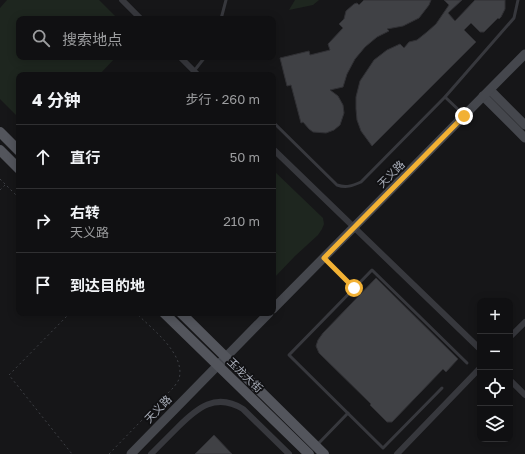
<!DOCTYPE html>
<html lang="zh">
<head>
<meta charset="utf-8">
<style>
	body { margin:0; font-family:"Golos Text","Noto Sans SC",sans-serif; background:#19191b; color:#f1f3f6 }
	.controls { position:absolute; right:12px; bottom:12px; display:grid; overflow:hidden; border-radius:8px; box-shadow:0 2px 10px #0003 }
	.controls button { width:36px; height:36px; display:grid; place-items:center; padding:0; border:0; border-bottom:1px solid #303032; background:#101012; color:#f1f3f6; font:20px sans-serif }
	.stop { position:absolute; width:12px; height:12px; margin:-9px; border:3px solid #f2b134; border-radius:50%; background:#fff }
	.stop.end { background:#f2b134; border-color:#fff; box-shadow:0 1px 4px #0008 }
	.list { margin:0; padding:0; list-style:none }
	h2 { display:flex; justify-content:space-between; align-items:center; height:52px; margin:0; padding:0 16px; font-size:17px }
	h2 small { font-size:13px; font-weight:400; color:#9c9d9f }
	.list li { display:grid; grid-template-columns:26px 1fr auto; gap:12px; align-items:center; box-sizing:border-box; height:64px; padding:0 16px; border-top:1px solid #303032 }
	.list b { display:block; font-size:15px; white-space:nowrap }
	.list p { margin:0; font-size:13px; white-space:nowrap; color:#9c9d9f }
	.list em { font-size:13px; font-style:normal; color:#9c9d9f }
	.icon { flex:none; width:22px; height:22px; fill:none; stroke:currentColor; stroke-width:2; stroke-linecap:round; stroke-linejoin:round }
	.map { position:relative; flex:none; width:525px; height:454px; overflow:hidden }
	.search { position:absolute; background:#101012; box-shadow:0 2px 10px #0003; left:16px; top:16px; width:260px; height:44px; display:flex; align-items:center; gap:10px; box-sizing:border-box; padding:0 14px; border-radius:8px; color:#9c9d9f; font-size:15px }
	.panel { position:absolute; background:#101012; box-shadow:0 2px 10px #0003; left:16px; top:72px; width:260px; height:244px; border-radius:8px }
	.map>svg:first-child { display:block }
	.green { fill:#1e261f }
	.building { fill:#404145; stroke:#303034 }
	.lines { fill:none; stroke-linecap:round; stroke-linejoin:round }
	.path { stroke:#3d3f44; stroke-width:1; stroke-dasharray:2 3; stroke-linecap:butt }
	.lane { stroke:#37383d; stroke-width:3 }
	.street { stroke:#37383d; stroke-width:6 }
	.secondary { stroke:#45474d; stroke-width:9 }
	.primary { stroke:#53555c; stroke-width:10 }
	.route { stroke:#f2b134; stroke-width:5 }
	.labels { text-anchor:middle; stroke-width:3.5; stroke-linejoin:round; paint-order:stroke }
	.street-label { font-size:11px; fill:#a8adb8; stroke:#111113 }
</style>
</head>
<body>
<div class="map">
<svg width="525" height="454" viewBox="0 0 525 454">
	<rect width="100%" height="100%" fill="#161618"/>
	<g class="green">
		<polygon points="7,0 99,0 118,19 19,19 19,57 116,57 99,75 19,75 19,118 0,99 0,8"/>
		<polygon points="295,0 319,0 313,5 289,10"/>
		<polygon points="273,170 323,218 324,224 322,229 318,235 295,256 273,279"/>
	</g>
	<g class="building">
		<polygon points="364,0 431,0 429,5 419,18 403,26 387,29 389,31 377,37 365,47 355,59 347,74 343,87 330,90 338,96 343,105 344,113 340,125 334,130 326,133 313,132 309,129 303,122 301,123 291,85 287,86 280,58 309,51 310,55 330,50 328,44 343,28 339,24 344,19 346,11 354,4 357,3 359,5"/>
		<polygon points="444,0 462,0 448,13 455,21 475,0 505,0 505,9 501,17 499,19 498,18 484,32 480,32 471,23 464,30 476,42 372,146 361,131 357,120 356,109 356,97 360,81 374,60 387,50 400,44 404,48 409,42 417,40 427,32 436,24 449,5"/>
		<polygon points="376,278 458,359 446,372 443,369 392,422 387,422 370,405 371,404 319,353 316,346 318,340 323,333"/>
		<polygon points="214,435 232,454 195,454"/>
	</g>
	<g class="lines">
		<g class="path">
			<polyline points="0,179 19,198"/>
			<polyline points="0,190 5,185"/>
			<polyline points="70,313 9,375 72,454"/>
			<path d="M109,454l65,-67c1,-2 4,-5 5,-8 7,-25 -27,-50 -43,-66"/>
		</g>
		<g class="lane">
			<polyline points="221,19 226,0"/>
			<polyline points="194,71 205,57"/>
			<polyline points="445,97 463,114"/>
			<path d="M273,122l64,63c9,3 15,1 24,-3l84,-85 69,-79 4,-18"/>
			<polyline points="324,258 354,288"/>
			<polyline points="442,388 383,448 289,355 372,270 467,363"/>
			<polyline points="317,445 348,413"/>
		</g>
		<g class="street">
			<polyline points="122,0 141,19"/>
			<polyline points="180,57 198,75"/>
			<polyline points="273,149 480,349"/>
			<polyline points="510,337 525,322"/>
			<polyline points="510,380 525,395"/>
			<path d="M151,454c9,-9 18,-18 27,-27 19,-19 38,-35 65,-18l46,45"/>
			<polyline points="397,454 480,368"/>
		</g>
		<g class="secondary">
			<polyline points="490,90 525,125"/>
			<polyline points="483,96 525,138"/>
			<polyline points="273,309 525,54"/>
			<polyline points="131,454 269,313"/>
		</g>
		<g class="primary">
			<polyline points="0,132 19,151"/>
			<polyline points="0,150 19,169"/>
			<polyline points="164,313 309,454"/>
			<polyline points="181,313 324,454"/>
		</g>
	</g>
	<g class="lines">
		<polyline class="route" points="354,288 324,258 464,116"/>
	</g>
	<g class="labels">
		<g class="street-label">
			<text transform="translate(391 174) rotate(-45)" y="4">天义路</text>
			<text transform="translate(245 375) rotate(44)" y="4">玉龙大街</text>
			<text transform="translate(158 409) rotate(-46)" y="4">天义路</text>
		</g>
	</g>
</svg>
<div class="controls">
<button>+</button>
<button>−</button>
<button><svg class="icon" aria-label="locate" viewBox="0 0 24 24"><circle cx="12" cy="12" r="6"/><path d="M12 2v4M12 18v4M2 12h4M18 12h4"/></svg></button>
<button><svg class="icon" aria-label="layers" viewBox="0 0 24 24"><path d="M12 4l9 5-9 5-9-5zM3 14l9 5 9-5"/></svg></button>
</div>
<div class="stop" style="left:354px;top:288px"></div>
<div class="stop end" style="left:464px;top:116px"></div>
<div class="search"><svg class="icon" aria-label="search" viewBox="0 0 24 24"><circle cx="10" cy="10" r="6"/><path d="M15 15l6 6"/></svg>搜索地点</div>
<section class="panel">
<h2>4 分钟<small>步行 · 260 m</small></h2>
<ul class="list">
<li><svg class="icon" aria-label="ahead" viewBox="0 0 24 24"><path d="M12 20V5M6 11l6-6 6 6"/></svg><div><b>直行</b></div><em>50 m</em></li>
<li><svg class="icon" aria-label="right" viewBox="0 0 24 24"><path d="M7 20v-9h11M14 6l5 5-5 5"/></svg><div><b>右转</b><p>天义路</p></div><em>210 m</em></li>
<li><svg class="icon" aria-label="arrive" viewBox="0 0 24 24"><path d="M6 21V4h12l-3 4 3 4H6"/></svg><div><b>到达目的地</b></div></li>
</ul>
</section>
</div>
</body>
</html>
